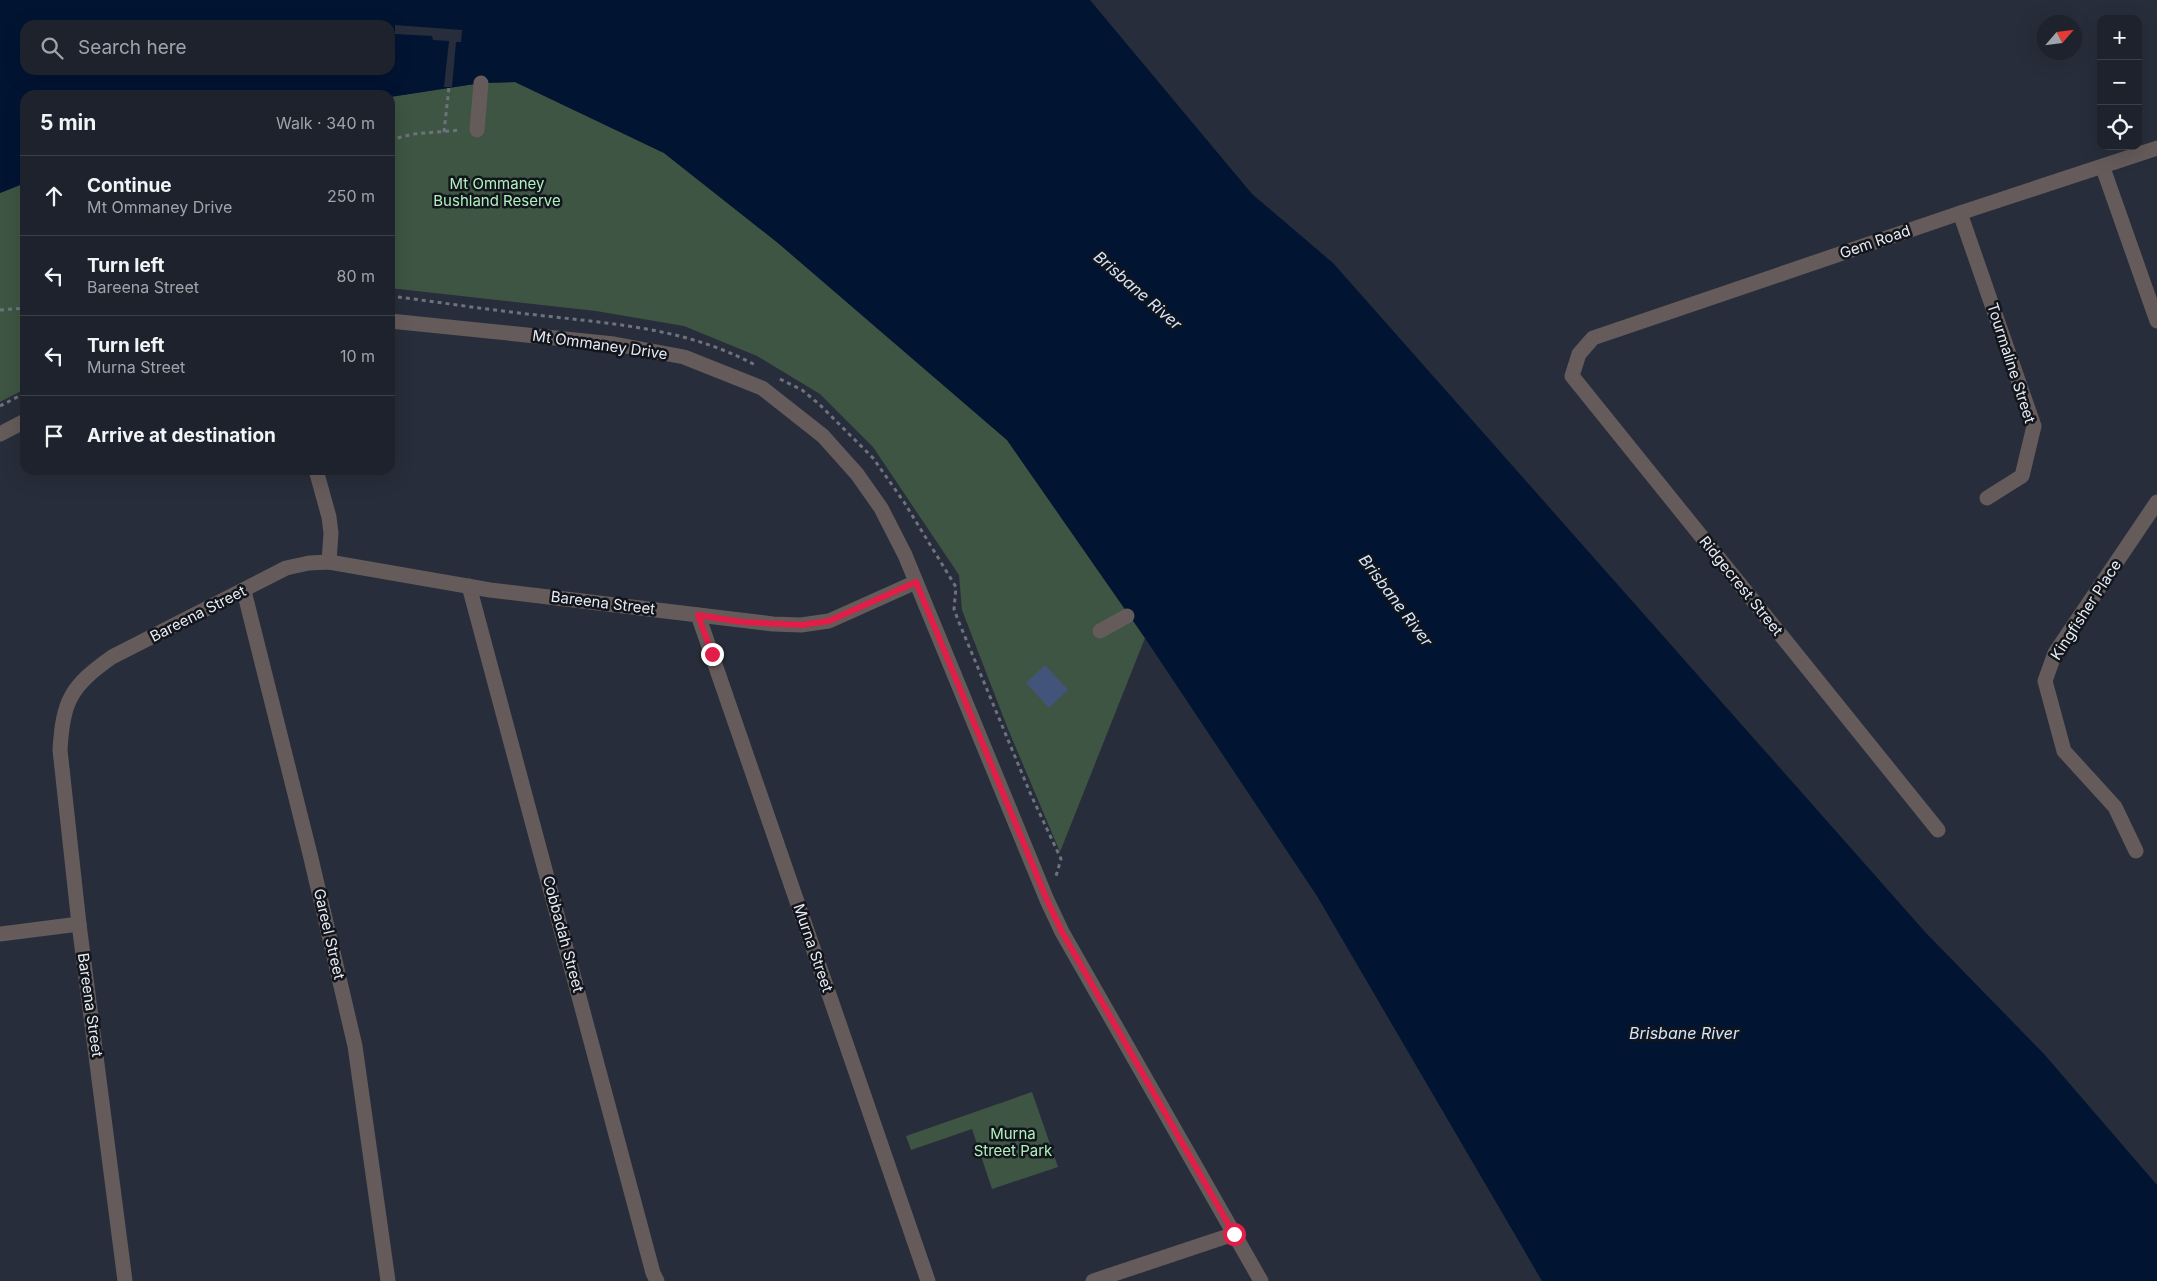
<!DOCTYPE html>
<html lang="en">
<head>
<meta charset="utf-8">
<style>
	body { margin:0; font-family:Inter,sans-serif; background:#252a34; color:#f1f3f6 }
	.controls { position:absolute; right:15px; top:15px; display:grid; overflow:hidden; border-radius:10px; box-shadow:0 5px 20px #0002 }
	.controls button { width:45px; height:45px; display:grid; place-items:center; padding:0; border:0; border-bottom:1px solid #3b3f48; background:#1d222c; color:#f1f3f6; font:25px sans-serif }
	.compass { position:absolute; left:2037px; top:15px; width:45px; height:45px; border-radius:50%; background:#1d222c; box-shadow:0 5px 20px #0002; rotate:62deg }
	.stop { position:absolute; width:15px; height:15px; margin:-11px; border:4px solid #e11d48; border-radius:50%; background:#fff }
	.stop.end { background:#e11d48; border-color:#fff; box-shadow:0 1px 5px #0008 }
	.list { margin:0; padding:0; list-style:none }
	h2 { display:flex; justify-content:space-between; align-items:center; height:65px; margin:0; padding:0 20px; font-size:21px }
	h2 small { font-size:16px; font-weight:400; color:#a0a4a9 }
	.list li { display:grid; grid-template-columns:32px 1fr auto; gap:15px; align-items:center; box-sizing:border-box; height:80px; padding:0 20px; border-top:1px solid #3b3f48 }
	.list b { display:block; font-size:19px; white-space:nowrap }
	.list p { margin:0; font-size:16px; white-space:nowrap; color:#a0a4a9 }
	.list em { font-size:16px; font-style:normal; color:#a0a4a9 }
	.icon { flex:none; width:28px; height:28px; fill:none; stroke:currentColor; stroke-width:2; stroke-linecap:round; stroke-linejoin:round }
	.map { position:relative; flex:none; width:2157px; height:1281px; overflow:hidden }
	.search { position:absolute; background:#1d222c; box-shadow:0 5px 20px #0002; left:20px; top:20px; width:375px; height:55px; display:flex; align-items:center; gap:12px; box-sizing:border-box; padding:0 18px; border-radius:15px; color:#a0a4a9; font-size:19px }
	.panel { position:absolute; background:#1d222c; box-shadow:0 5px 20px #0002; left:20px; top:90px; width:375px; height:385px; border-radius:15px }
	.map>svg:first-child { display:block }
	.green { fill:#3e5543 }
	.water { fill:#011432; fill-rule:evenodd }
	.pier { fill:#272d3a }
	.building { fill:#43547a }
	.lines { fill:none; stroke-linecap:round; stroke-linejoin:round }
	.path { stroke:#6d727d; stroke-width:3; stroke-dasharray:4 4; stroke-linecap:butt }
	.minor { stroke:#645b5a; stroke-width:15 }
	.route { stroke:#e11d48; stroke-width:6 }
	.labels { text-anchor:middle; stroke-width:5; stroke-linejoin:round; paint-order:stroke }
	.park-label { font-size:15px; fill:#b0f1be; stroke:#12151b }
	.street-label { font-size:15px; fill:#e7ebf3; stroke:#12151b }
	.water-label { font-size:16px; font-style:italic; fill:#d3e5fd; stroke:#12151b }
</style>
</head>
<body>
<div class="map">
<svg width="2157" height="1281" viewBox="0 0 2157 1281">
	<rect width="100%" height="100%" fill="#272d3a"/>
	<g class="green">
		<polygon points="515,82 664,153 778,243 1007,440 1145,638 1060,852 1008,729 962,610 959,575 873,447 820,394 757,356 684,326 596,311 390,288 390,97 481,83"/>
		<polygon points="25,183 25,389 0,402 0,193"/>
		<polygon points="1032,1092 1058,1167 992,1189 972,1129 911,1150 906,1136"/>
	</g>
	<path class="water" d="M0,0h1090l162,194 81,69 593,670 118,121 113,131v96h-615l-225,-385 -172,-258 -138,-198 -229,-197 -114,-90 -149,-71 -34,1 -91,14v-2h-365v88l-25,10zM25,25h365v45h-365z"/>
	<polygon class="pier" points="395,25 462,30 461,42 456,42 452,87 444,87 449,41 433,40 432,36 395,34"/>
	<polygon class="building" points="1045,665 1068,690 1049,708 1026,683"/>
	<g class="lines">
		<g class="path">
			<polyline points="444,132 449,87"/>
			<polyline points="390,140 413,134 461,130"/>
			<path d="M390,296c49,6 98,14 147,19 76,9 151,13 220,51"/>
			<polyline points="0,310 25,308"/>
			<polyline points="780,379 802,390 819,404 873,458 904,502 956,587 954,609 958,620 1031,795 1061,859 1056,876"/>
			<polyline points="0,406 25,393"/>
		</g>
		<g class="minor">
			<polyline points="477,130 481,83"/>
			<polyline points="2103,168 2157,321"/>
			<polyline points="1960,213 2034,426 2022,476 1987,498"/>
			<polyline points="390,321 614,344 684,357 762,388 823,436 857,474 881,508 905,555 1047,900 1062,932 1261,1281"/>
			<polyline points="0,434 25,421"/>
			<polyline points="316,470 329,517 331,533 329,562"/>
			<polyline points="469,586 653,1273 657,1281"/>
			<polyline points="244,591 310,854 355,1046 388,1281"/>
			<polyline points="698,615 928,1281"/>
			<polyline points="1100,631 1127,616"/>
			<polyline points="1938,830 1572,376 1579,354 1593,338 1960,213 2157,148"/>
			<polyline points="2136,851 2115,807 2064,751 2045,681 2055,653 2157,502"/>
			<polyline points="0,934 79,924"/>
			<path d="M125,1281l-46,-357 -19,-174c3,-50 11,-64 52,-93l174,-89 23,-5 20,-1 161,28 283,34 28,1 28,-4 87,-39"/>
			<polyline points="1093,1281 1234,1234"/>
		</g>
	</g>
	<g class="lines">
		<polyline class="route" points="712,654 698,615 742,622 801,625 829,621 916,582 1047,900 1062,932 1234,1234"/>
	</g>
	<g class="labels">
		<g class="park-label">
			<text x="497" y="189">Mt Ommaney<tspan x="497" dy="17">Bushland Reserve</tspan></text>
			<text x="1013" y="1139">Murna<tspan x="1013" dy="17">Street Park</tspan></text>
		</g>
		<g class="street-label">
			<text transform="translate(1875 242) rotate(-19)" y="5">Gem Road</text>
			<text transform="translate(600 345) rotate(8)" y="5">Mt Ommaney Drive</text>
			<text transform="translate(2011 363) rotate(72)" y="5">Tourmaline Street</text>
			<text transform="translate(1741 586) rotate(51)" y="5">Ridgecrest Street</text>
			<text transform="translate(603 603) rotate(7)" y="5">Bareena Street</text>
			<text transform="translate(2086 610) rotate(-57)" y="5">Kingfisher Place</text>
			<text transform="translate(198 614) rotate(-27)" y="5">Bareena Street</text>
			<text transform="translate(329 934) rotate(77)" y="5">Gareel Street</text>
			<text transform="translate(563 934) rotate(75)" y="5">Cobbadah Street</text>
			<text transform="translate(813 948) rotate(71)" y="5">Murna Street</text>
			<text transform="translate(90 1005) rotate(82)" y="5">Bareena Street</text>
		</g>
		<g class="water-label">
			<text transform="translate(1138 290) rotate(41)" y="6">Brisbane River</text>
			<text transform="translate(1396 600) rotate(53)" y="6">Brisbane River</text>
			<text x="1684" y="1039">Brisbane River</text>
		</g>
	</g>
</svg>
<div class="controls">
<button>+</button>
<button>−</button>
<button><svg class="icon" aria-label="locate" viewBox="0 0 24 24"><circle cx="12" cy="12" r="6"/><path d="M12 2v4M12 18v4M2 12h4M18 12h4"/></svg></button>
</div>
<svg class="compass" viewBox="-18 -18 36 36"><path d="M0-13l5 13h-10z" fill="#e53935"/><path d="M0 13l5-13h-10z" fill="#a0a4a9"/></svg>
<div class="stop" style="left:1234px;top:1234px"></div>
<div class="stop end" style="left:712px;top:654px"></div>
<div class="search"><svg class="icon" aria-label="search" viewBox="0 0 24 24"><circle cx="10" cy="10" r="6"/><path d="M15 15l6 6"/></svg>Search here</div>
<section class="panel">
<h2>5 min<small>Walk · 340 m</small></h2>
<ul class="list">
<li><svg class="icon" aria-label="ahead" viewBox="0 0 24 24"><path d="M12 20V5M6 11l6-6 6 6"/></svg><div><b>Continue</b><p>Mt Ommaney Drive</p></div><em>250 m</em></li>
<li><svg class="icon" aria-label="left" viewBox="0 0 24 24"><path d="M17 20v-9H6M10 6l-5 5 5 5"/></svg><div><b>Turn left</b><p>Bareena Street</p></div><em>80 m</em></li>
<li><svg class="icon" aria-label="left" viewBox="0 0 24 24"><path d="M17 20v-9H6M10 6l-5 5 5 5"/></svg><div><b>Turn left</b><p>Murna Street</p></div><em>10 m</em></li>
<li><svg class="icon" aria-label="arrive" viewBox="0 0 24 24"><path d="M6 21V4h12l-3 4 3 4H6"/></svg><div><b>Arrive at destination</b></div></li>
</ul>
</section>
</div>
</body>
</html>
